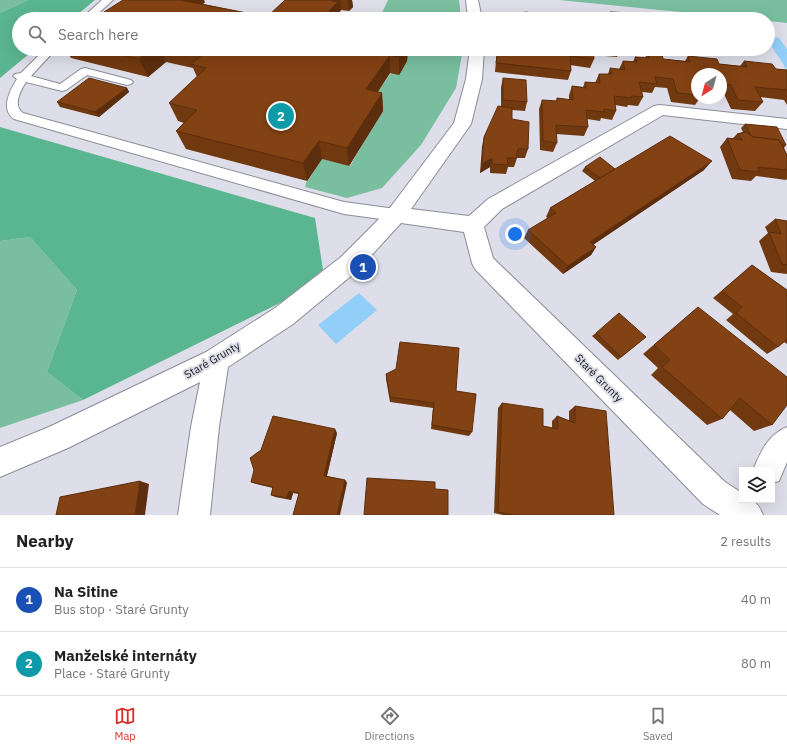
<!DOCTYPE html>
<html lang="en">
<head>
<meta charset="utf-8">
<style>
	body { margin:0; font-family:"IBM Plex Sans",sans-serif; background:#f2f2f2; color:#222 }
	.controls { position:absolute; right:12px; bottom:12px; display:grid; overflow:hidden; border-radius:0px; box-shadow:0 4px 16px #0002 }
	.controls button { width:36px; height:36px; display:grid; place-items:center; padding:0; border:0; border-bottom:1px solid #e0e0e0; background:#fff; color:#222; font:20px sans-serif }
	.compass { position:absolute; left:691px; top:68px; width:36px; height:36px; border-radius:50%; background:#fff; box-shadow:0 4px 16px #0002; rotate:216deg }
	.you { position:absolute; left:515px; top:234px; width:14px; height:14px; margin:-10px; border:3px solid #fff; border-radius:50%; background:#1a73e8; box-shadow:0 0 0 6px #1a73e833 }
	.badge { display:grid; place-items:center; width:26px; height:26px; border-radius:50%; background:#d93025; color:#fff; font-size:13px; font-weight:700 }
	.pin { position:absolute; translate:-50% -50%; border:2px solid #fff; box-shadow:0 1px 4px #0006 }
	.list { margin:0; padding:0; list-style:none }
	h2 { display:flex; justify-content:space-between; align-items:center; height:52px; margin:0; padding:0 16px; font-size:17px }
	h2 small { font-size:13px; font-weight:400; color:#767676 }
	.list li { display:grid; grid-template-columns:26px 1fr auto; gap:12px; align-items:center; box-sizing:border-box; height:64px; padding:0 16px; border-top:1px solid #e0e0e0 }
	.list b { display:block; font-size:15px; white-space:nowrap }
	.list p { margin:0; font-size:13px; white-space:nowrap; color:#767676 }
	.list em { font-size:13px; font-style:normal; color:#767676 }
	.icon { flex:none; width:22px; height:22px; fill:none; stroke:currentColor; stroke-width:2; stroke-linecap:round; stroke-linejoin:round }
	.map { position:relative; flex:none; width:787px; height:515px; overflow:hidden }
	.search { position:absolute; background:#fff; box-shadow:0 4px 16px #0002; left:12px; right:12px; top:12px; height:44px; display:flex; align-items:center; gap:10px; box-sizing:border-box; padding:0 14px; border-radius:22px; color:#767676; font-size:15px }
	.sheet { height:180px; background:#fff }
	nav { display:flex; justify-content:space-around; align-items:center; box-sizing:border-box; height:56px; border-top:1px solid #e0e0e0; background:#fff; font-size:11px; color:#767676 }
	nav a { display:grid; justify-items:center; gap:2px }
	nav .on { color:#d93025 }
	.map>svg:first-child { display:block }
	.green { fill:#79be9f }
	.forest { fill:#5ab690 }
	.water { fill:#92cff8 }
	.lines { fill:none; stroke-linecap:round; stroke-linejoin:round }
	.lane-casing { stroke:#8c8c97; stroke-width:2 }
	.street-casing { stroke:#8c8c97; stroke-width:2 }
	.lane { fill:#fff; fill-rule:evenodd }
	.street { fill:#fff; fill-rule:evenodd }
	.wall { fill:#713910 }
	.shaded-wall { fill:#5c2e0d }
	.building { fill:#834213; stroke:#5c2e0d }
	.labels { text-anchor:middle; stroke-width:4; stroke-linejoin:round; paint-order:stroke }
	.street-label { font-size:11px; fill:#101014; stroke:#dedeea }
</style>
</head>
<body>
<div class="map">
<svg width="787" height="515" viewBox="0 0 787 515">
	<rect width="100%" height="100%" fill="#dedeea"/>
	<g class="green">
		<polygon points="0,0 28,0 0,13"/>
		<polygon points="388,0 459,0 461,19 379,19"/>
		<polygon points="559,0 787,0 787,23 768,21 768,19 751,19"/>
		<polygon points="387,49 463,49 456,88 421,145 382,188 347,198 305,187 306,183 322,159 350,166 382,111 367,107 391,73"/>
		<polygon points="30,237 77,290 47,372 83,400 0,428 0,241"/>
	</g>
	<g class="forest">
		<polygon points="28,0 95,0 72,19 19,19 19,49 35,49 0,78 0,13"/>
		<polygon points="0,127 315,218 323,270 282,302 83,400 47,372 77,290 30,237 0,241"/>
	</g>
	<g class="water">
		<polygon points="768,37 779,38 787,49 787,70 768,41"/>
		<polygon points="359,293 377,310 336,344 318,325"/>
	</g>
	<g class="lines">
		<defs>
			<g id="lane">
				<polygon points="102,0 113,0 92,19 81,19"/>
				<path d="M45,49h11l-25,27 29,8 21,-15 4,-1 46,12 2,2 -2,2 -4,1 -40,-10 -21,15 -4,1 -36,-9c-5,8 -14,23 -3,31l321,89 52,7 5,2 2,4 -2,4 -5,2 -52,-7 -330,-95c-14,-10 -4,-29 3,-40l-4,-3 2,-2 6,-1z"/>
			</g>
			<g id="street">
				<polygon points="466,0 478,0 482,19 468,19"/>
				<path d="M470,49h14l-2,30 -11,45 -60,85 58,7 19,-17 166,-93 6,-1 127,14v10l-124,-14 -161,94 -18,18 9,31 232,224 17,11v7c13,0 16,3 21,15h-43l-17,-11 -228,-235 -3,-6 -8,-31 -63,-9 -44,48 -64,53 -65,43 -9,60 -9,88h-32l13,-88 9,-45 -132,66 -68,29v-30l49,-20 157,-75 69,-44 66,-51 48,-48 65,-86 12,-44z"/>
				<path d="M787,427v35l-8,19 -7,2v-13h-19c8,-19 15,-35 34,-43z"/>
			</g>
		</defs>
		<use href="#lane" class="lane-casing"/>
		<use href="#street" class="street-casing"/>
		<use href="#lane" class="lane"/>
		<use href="#street" class="street"/>
	</g>
	<g class="wall">
		<polygon points="285,0 352,0 353,7 349,11 341,10 339,13 339,19 93,19 205,2 203,4 267,17"/>
		<polygon points="610,12 634,19 609,19 608,16"/>
		<polygon points="65,49 408,49 407,61 399,75 390,73 378,92 382,93 383,111 349,166 322,159 307,181 186,149 176,131 184,123 178,121 169,103 197,77 193,68 166,62 148,77 71,58"/>
		<polygon points="497,49 621,49 617,57 593,55 594,59 590,68 570,65 571,71 568,80 495,72"/>
		<polygon points="648,52 663,59 685,61 688,56 719,64 740,66 744,61 776,69 787,70 787,105 784,100 760,97 763,102 755,111 731,109 724,94 721,93 721,74 697,74 697,98 700,98 695,105 671,102 667,88 655,87 652,93 642,92 643,97 638,106 628,105 627,107 615,105 616,111 612,120 601,118 600,121 587,119 588,127 584,136 556,134 557,143 553,152 540,150 539,109 542,100 556,101 557,98 569,100 569,95 572,86 583,87 585,82 595,83 599,74 608,74 610,68 619,69 623,61 633,62 635,57 645,58"/>
		<polygon points="503,78 527,102 525,111 512,110 512,119 528,149 525,158 517,158 514,167 508,167 506,174 490,173 490,167 480,173 482,146 484,137 501,106 501,87"/>
		<polygon points="127,88 129,92 99,117 60,107 57,102"/>
		<polygon points="745,124 786,145 784,148 787,155 787,179 786,180 756,176 751,181 732,179 720,147 727,138 732,139 737,134 743,132 741,128"/>
		<polygon points="585,167 615,169 704,170 593,245 596,247 591,255 563,274 524,238 528,230 548,218 546,217 550,208 595,181 582,171"/>
		<polygon points="775,219 787,221 787,274 771,272 759,241 768,233 765,227"/>
		<polygon points="752,265 787,290 787,344 784,342 778,347 767,354 726,320 733,314 713,298"/>
		<polygon points="698,307 772,425 754,431 730,410 722,419 707,425 651,375 658,368 643,354"/>
		<polygon points="596,333 646,337 618,360 592,336"/>
		<polygon points="386,374 456,391 472,432 469,436 431,429 433,408 390,402 386,379"/>
		<polygon points="502,403 543,426 552,428 552,421 557,416 569,421 569,411 575,406 614,515 503,515 494,513 498,408"/>
		<polygon points="337,433 327,476 345,480 347,483 298,494 293,493 291,500 275,497 271,495 273,488 256,484 251,482"/>
	</g>
	<g class="shaded-wall">
		<polygon points="179,0 204,0 205,2 186,17"/>
		<polygon points="333,0 340,0 341,10 339,13 339,19 333,19 329,11 332,1"/>
		<polygon points="348,0 352,0 353,7 349,11"/>
		<polygon points="152,49 160,49 166,62 148,77 139,59"/>
		<polygon points="404,49 408,49 407,61 399,75 399,57"/>
		<polygon points="390,55 390,73 367,107 366,89"/>
		<polygon points="127,88 129,92 99,117 95,112"/>
		<polygon points="382,93 383,111 349,166 347,148"/>
		<polygon points="319,141 322,159 307,181 303,163"/>
		<polygon points="492,158 490,167 480,173 482,164"/>
		<polygon points="712,161 704,170 585,250 590,242"/>
		<polygon points="596,247 591,255 563,274 568,266"/>
		<polygon points="335,429 337,433 326,479 324,476"/>
		<polygon points="345,480 347,483 340,515 337,515"/>
		<polygon points="140,481 149,484 145,515 135,515"/>
		<polygon points="289,491 293,493 291,500 287,498"/>
	</g>
	<g class="building">
		<polygon points="123,0 180,0 267,17 285,0 333,0 332,1 338,2 329,11 337,13 333,18 324,16 322,19 93,19"/>
		<polygon points="525,12 553,15 553,19 525,19"/>
		<polygon points="610,12 632,13 634,19 612,19"/>
		<polygon points="96,49 152,49 139,59"/>
		<polygon points="180,49 404,49 399,57 390,55 366,89 382,93 347,148 319,141 303,163 176,131 197,110 169,103 206,68 191,64 203,54"/>
		<polygon points="498,49 593,49 594,59 570,56 571,71 496,63"/>
		<polygon points="648,52 662,54 663,59 690,62 688,56 717,59 719,64 747,67 744,61 772,64 776,69 787,70 787,90 755,87 763,102 738,100 731,85 721,84 721,74 697,74 697,82 696,81 697,85 697,95 677,93 673,79 655,77 657,84 639,82 643,97 631,96 632,98 614,96 616,111 604,109 604,112 586,110 588,127 556,125 557,143 543,141 542,100 557,101 557,98 573,100 572,86 586,88 585,82 600,83 599,74 612,74 610,68 625,70 623,61 637,62 635,57 649,58"/>
		<polygon points="89,78 127,88 95,112 57,102"/>
		<polygon points="503,78 526,80 527,102 503,100"/>
		<polygon points="498,106 512,108 512,119 529,122 528,149 518,149 516,158 507,158 508,165 492,164 492,158 482,164 484,137"/>
		<polygon points="745,124 777,127 786,145 782,145 779,140 753,137 751,136"/>
		<polygon points="746,132 753,137 779,140 787,155 787,170 757,167 760,172 740,170 727,138 743,140 737,134"/>
		<polygon points="670,136 712,161 590,242 596,247 568,266 528,230 556,213 550,208"/>
		<polygon points="600,157 615,169 600,178 585,167"/>
		<polygon points="775,219 787,221 787,265 782,264 769,232 781,234"/>
		<polygon points="752,265 787,290 787,339 778,347 736,313 742,307 722,291"/>
		<polygon points="698,307 787,377 787,405 772,425 740,398 722,419 662,367 670,360 654,345"/>
		<polygon points="619,313 646,337 621,357 596,333"/>
		<polygon points="400,342 459,348 456,391 476,394 472,432 432,425 434,403 390,397 386,374 396,369"/>
		<polygon points="502,403 543,409 543,426 558,429 557,416 575,423 575,406 606,411 614,515 514,515 498,512"/>
		<polygon points="273,416 335,429 324,476 345,480 337,515 293,515 299,493 289,491 287,498 271,495 273,487 251,482 254,470 250,458 261,450"/>
		<polygon points="367,478 435,482 435,489 448,490 448,515 364,515"/>
		<polygon points="140,481 135,515 56,515 60,497"/>
	</g>
	<g class="labels">
		<g class="street-label">
			<text transform="translate(212 360) rotate(-30)" y="4">Staré Grunty</text>
			<text transform="translate(599 378) rotate(45)" y="4">Staré Grunty</text>
		</g>
	</g>
</svg>
<div class="controls">
<button><svg class="icon" aria-label="layers" viewBox="0 0 24 24"><path d="M12 4l9 5-9 5-9-5zM3 14l9 5 9-5"/></svg></button>
</div>
<svg class="compass" viewBox="-18 -18 36 36"><path d="M0-13l5 13h-10z" fill="#e53935"/><path d="M0 13l5-13h-10z" fill="#767676"/></svg>
<div class="you"></div>
<div class="pin badge" style="left:363px;top:267px;background:#1a4fb4">1</div>
<div class="pin badge" style="left:281px;top:116px;background:#0f9aa8">2</div>
<div class="search"><svg class="icon" aria-label="search" viewBox="0 0 24 24"><circle cx="10" cy="10" r="6"/><path d="M15 15l6 6"/></svg>Search here</div>
</div>
<section class="sheet">
<h2>Nearby<small>2 results</small></h2>
<ul class="list">
<li><span class="badge" style="background:#1a4fb4">1</span><div><b>Na Sitine</b><p>Bus stop · Staré Grunty</p></div><em>40 m</em></li>
<li><span class="badge" style="background:#0f9aa8">2</span><div><b>Manželské internáty</b><p>Place · Staré Grunty</p></div><em>80 m</em></li>
</ul>
</section>
<nav>
<a class="on"><svg class="icon" aria-label="map" viewBox="0 0 24 24"><path d="M3 6l6-2 6 2 6-2v14l-6 2-6-2-6 2zM9 4v14M15 6v14"/></svg>Map</a>
<a><svg class="icon" aria-label="directions" viewBox="0 0 24 24"><path d="M12 3l9 9-9 9-9-9zM9 14v-3h6M13 9l2 2-2 2"/></svg>Directions</a>
<a><svg class="icon" aria-label="saved" viewBox="0 0 24 24"><path d="M7 4h10v16l-5-4-5 4z"/></svg>Saved</a>
</nav>
</body>
</html>
